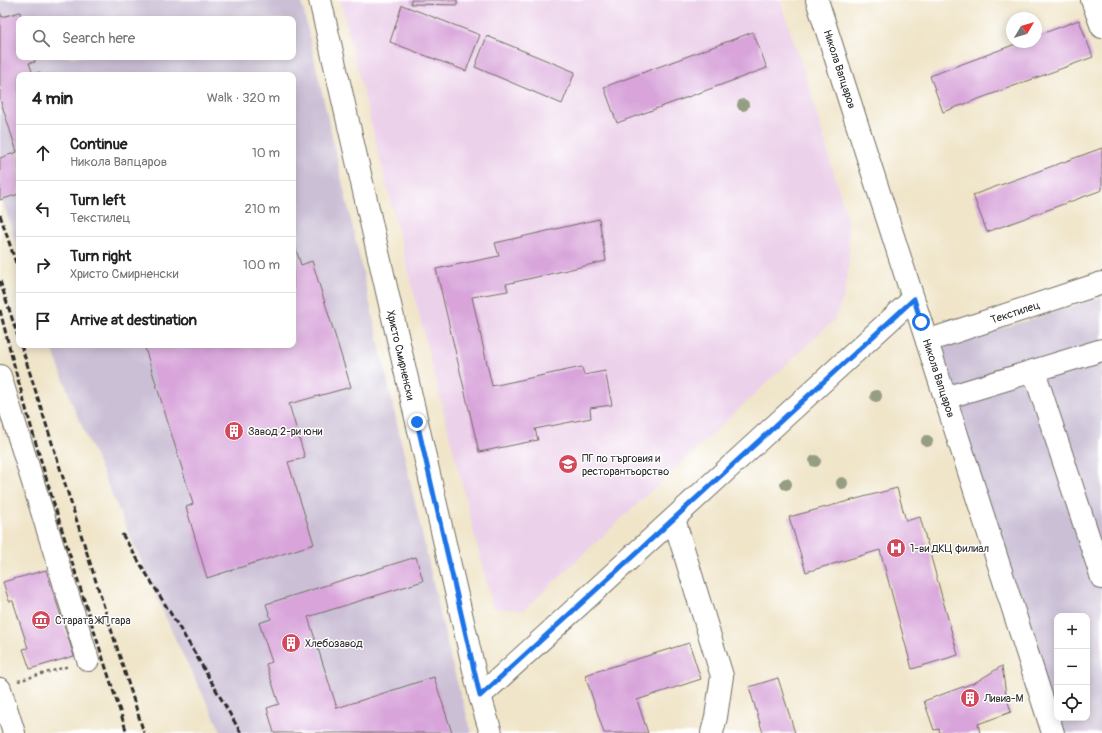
<!DOCTYPE html>
<html lang="en">
<head>
<meta charset="utf-8">
<style>
	body { margin:0; font-family:Pangolin,sans-serif; background:#f6f6f6; color:#222 }
	.controls { position:absolute; right:12px; bottom:12px; display:grid; overflow:hidden; border-radius:8px; box-shadow:0 2px 10px #0003 }
	.controls button { width:36px; height:36px; display:grid; place-items:center; padding:0; border:0; border-bottom:1px solid #e0e0e0; background:#fff; color:#222; font:20px sans-serif }
	.compass { position:absolute; left:1006px; top:12px; width:36px; height:36px; border-radius:50%; background:#fff; box-shadow:0 2px 10px #0003; rotate:52deg }
	.stop { position:absolute; width:12px; height:12px; margin:-9px; border:3px solid #1a73e8; border-radius:50%; background:#fff }
	.stop.end { background:#1a73e8; border-color:#fff; box-shadow:0 1px 4px #0008 }
	.list { margin:0; padding:0; list-style:none }
	h2 { display:flex; justify-content:space-between; align-items:center; height:52px; margin:0; padding:0 16px; font-size:17px }
	h2 small { font-size:13px; font-weight:400; color:#767676 }
	.list li { display:grid; grid-template-columns:26px 1fr auto; gap:12px; align-items:center; box-sizing:border-box; height:56px; padding:0 16px; border-top:1px solid #e0e0e0 }
	.list b { display:block; font-size:15px; white-space:nowrap }
	.list p { margin:0; font-size:13px; white-space:nowrap; color:#767676 }
	.list em { font-size:13px; font-style:normal; color:#767676 }
	.icon { flex:none; width:22px; height:22px; fill:none; stroke:currentColor; stroke-width:2; stroke-linecap:round; stroke-linejoin:round }
	.map { position:relative; flex:none; width:1102px; height:733px; overflow:hidden }
	.search { position:absolute; background:#fff; box-shadow:0 2px 10px #0003; left:16px; top:16px; width:280px; height:44px; display:flex; align-items:center; gap:10px; box-sizing:border-box; padding:0 14px; border-radius:8px; color:#767676; font-size:15px }
	.panel { position:absolute; background:#fff; box-shadow:0 2px 10px #0003; left:16px; top:72px; width:280px; height:276px; border-radius:8px }
	.map>svg:first-child { display:block }
	.built { fill:#ecd1ea }
	.industrial { fill:#cbbfd5; fill-rule:evenodd }
	.building { fill:#d8a4da }
	.lines { fill:none; stroke-linecap:round; stroke-linejoin:round }
	.minor-casing { stroke:#706c62; stroke-width:24 }
	.major-casing { stroke:#706c62; stroke-width:24 }
	.path { stroke:#706c62; stroke-width:2.5; stroke-dasharray:3 3; stroke-linecap:butt }
	.minor { stroke:#fff; stroke-width:22 }
	.major { stroke:#fff; stroke-width:22 }
	.rail { stroke:#2b2b2b; stroke-width:3; stroke-dasharray:6 3; stroke-linecap:butt }
	.tree { fill:#959d83 }
	.route { stroke:#1a73e8; stroke-width:5 }
	.labels { text-anchor:middle; stroke-width:3; stroke-linejoin:round; paint-order:stroke }
	.street-label { font-size:11px; fill:#2b2b2b; stroke:#fff }
	.poi-label { font-size:11px; fill:#2b2b2b; stroke:#fff; text-anchor:start }
</style>
</head>
<body>
<div class="map">
<svg width="1102" height="733" viewBox="0 0 1102 733">
	<rect width="100%" height="100%" fill="#fff"/>
	<filter id="ink" filterUnits="userSpaceOnUse"><feTurbulence type="fractalNoise" baseFrequency=".025" numOctaves="2"/><feDisplacementMap in="SourceGraphic" scale="8" xChannelSelector="R" yChannelSelector="G"/><feConvolveMatrix kernelMatrix="1 2 1 2 8 2 1 2 1" color-interpolation-filters="sRGB"/></filter>
	<filter id="wash" filterUnits="userSpaceOnUse"><feTurbulence type="fractalNoise" baseFrequency=".012" numOctaves="4" result="noise"/><feDisplacementMap in="SourceGraphic" scale="16" xChannelSelector="R" yChannelSelector="G"/><feGaussianBlur stdDeviation="0.9" result="paint"/><feColorMatrix in="noise" values="0 0 0 0 0 0 0 0 0 0 0 0 0 0 0 0 0 1.4 0 .05"/><feComposite in="paint" operator="in"/></filter>
	<g filter="url(#wash)">
		<rect width="100%" height="100%" fill="#f0e5c9"/>
		<polygon class="built" points="340,0 780,0 809,87 848,222 849,263 844,296 834,320 524,610 493,608"/>
		<g class="industrial">
			<path d="M0,0h301l150,661 21,72h-250l-45,-90 -103,-235 -23,-63h242v-270h-274v177l-19,-59zM19,19h274v38h-274z"/>
			<path d="M1102,297v436h-49l-121,-383zM1057,616h30v102h-30z"/>
		</g>
		<g id="blocks">
			<g class="building">
				<polygon points="411,0 457,0 457,5 411,4"/>
				<polygon points="402,5 480,35 466,71 390,42"/>
				<polygon points="0,12 2,17 20,12 22,19 19,19 19,57 34,57 35,62 29,63 33,74 40,72 41,75 19,75 19,194 0,200 0,158 17,152 0,99"/>
				<polygon points="1079,20 1093,57 943,112 930,76 1021,42 1036,42 1036,36"/>
				<polygon points="753,32 767,68 617,123 604,87"/>
				<polygon points="487,36 575,72 562,104 475,67"/>
				<polygon points="1102,148 1102,190 987,232 973,195"/>
				<polygon points="599,219 606,261 506,284 508,291 472,297 492,386 582,367 584,375 605,371 612,405 590,408 591,418 535,429 538,440 479,452 436,269 499,256 495,243"/>
				<polygon points="293,240 301,265 312,261 351,387 289,404 305,458 288,462 314,544 207,578 186,507 193,504 144,345 293,345"/>
				<polygon points="897,488 906,521 920,517 958,655 912,669 880,550 806,572 789,517"/>
				<polygon points="416,557 423,581 308,617 337,708 434,677 452,733 274,733 267,708 279,704 266,664 272,662 259,623 271,619 266,604"/>
				<polygon points="46,570 74,656 30,669 23,649 28,648 13,601 9,601 3,582"/>
				<polygon points="689,643 701,679 637,700 648,733 604,733 585,675"/>
				<polygon points="1002,666 1006,695 1011,712 978,724 980,733 940,733 939,729 934,730 924,701 976,682"/>
				<polygon points="778,678 795,733 763,733 749,687"/>
			</g>
		</g>
	</g>
	<g filter="url(#ink)">
		<use href="#blocks" fill-opacity="0" stroke="#706c62" stroke-width="1"/>
		<g class="lines">
			<defs>
				<g id="minor">
					<polyline points="320,0 480,696 491,733"/>
					<polyline points="817,0 1053,733"/>
					<polyline points="1092,0 1102,27"/>
					<polyline points="927,341 1102,283"/>
					<polyline points="1034,371 1102,578"/>
					<polyline points="0,376 88,660"/>
					<polyline points="945,398 1102,350"/>
					<polyline points="674,519 722,676 716,717 712,733"/>
					<polyline points="480,696 913,299"/>
				</g>
				<polyline id="major" points="0,689 14,733"/>
			</defs>
			<use href="#minor" class="minor-casing"/>
			<use href="#major" class="major-casing"/>
			<polyline class="path" points="18,681 69,666"/>
			<use href="#minor" class="minor"/>
			<use href="#major" class="major"/>
			<g class="rail">
				<polyline points="0,215 19,272"/>
				<polyline points="0,281 19,340"/>
				<path d="M0,310c35,143 82,283 127,423"/>
				<polyline points="21,345 144,733"/>
				<polyline points="122,534 193,650 241,733"/>
			</g>
		</g>
		<g class="tree">
			<circle cx="743" cy="105" r="6"/>
			<circle cx="876" cy="396" r="6"/>
			<circle cx="927" cy="441" r="6"/>
			<circle cx="815" cy="461" r="6"/>
			<circle cx="842" cy="483" r="6"/>
			<circle cx="786" cy="484" r="6"/>
		</g>
	</g>
	<g class="lines" filter="url(#ink)">
		<polyline class="route" points="417,422 480,696 914,299 921,322"/>
	</g>
	<defs>
		<symbol id="building-disc" viewBox="-11 -11 22 22"><circle r="9.5" fill="#d1495b" stroke="#fff"/><path d="M-4-6H4V6H1V3H-1V6H-4ZM-2.5-4.3h1.7v1.8h-1.7ZM.8-4.3h1.7v1.8H.8ZM-2.5-1h1.7V.8h-1.7ZM.8-1h1.7V.8H.8Z" fill="#fff"/></symbol>
		<symbol id="school-disc" viewBox="-11 -11 22 22"><circle r="9.5" fill="#d1495b" stroke="#fff"/><path d="M0-5L7-2L0 1L-7-2ZM-4 1L0 2.5L4 1V4Q0 6-4 4Z" fill="#fff"/></symbol>
		<symbol id="hospital-disc" viewBox="-11 -11 22 22"><circle r="9.5" fill="#d1495b" stroke="#fff"/><path d="M-5-5h3v3.5h4V-5h3V5h-3V1.5h-4V5h-3Z" fill="#fff"/></symbol>
		<symbol id="museum-disc" viewBox="-11 -11 22 22"><circle r="9.5" fill="#d1495b" stroke="#fff"/><path d="M0-6L6-3V-2H-6V-3ZM-5-1h2V3h-2ZM-1-1h2V3h-2ZM3-1h2V3H3ZM-6 4H6V6H-6Z" fill="#fff"/></symbol>
	</defs>
	<g fill-rule="evenodd">
		<use href="#building-disc" x="223" y="420" width="22" height="22"/>
		<use href="#school-disc" x="557" y="453" width="22" height="22"/>
		<use href="#hospital-disc" x="885" y="537" width="22" height="22"/>
		<use href="#museum-disc" x="30" y="609" width="22" height="22"/>
		<use href="#building-disc" x="280" y="632" width="22" height="22"/>
		<use href="#building-disc" x="959" y="687" width="22" height="22"/>
	</g>
	<g class="labels">
		<g class="street-label">
			<text transform="translate(840 69) rotate(72)" y="4">Никола Вапцаров</text>
			<text transform="translate(1015 312) rotate(-18)" y="4">Текстилец</text>
			<text transform="translate(401 355) rotate(77)" y="4">Христо Смирненски</text>
			<text transform="translate(939 378) rotate(72)" y="4">Никола Вапцаров</text>
		</g>
		<g class="poi-label">
			<text x="248" y="435">Завод 2-ри юни</text>
			<text x="582" y="462">ПГ по търговия и<tspan x="582" dy="13">ресторантьорство</tspan></text>
			<text x="910" y="552">1-ви ДКЦ филиал</text>
			<text x="55" y="624">Старата ЖП гара</text>
			<text x="305" y="647">Хлебозавод</text>
			<text x="984" y="702">Ливиа-М</text>
		</g>
	</g>
</svg>
<div class="controls">
<button>+</button>
<button>−</button>
<button><svg class="icon" aria-label="locate" viewBox="0 0 24 24"><circle cx="12" cy="12" r="6"/><path d="M12 2v4M12 18v4M2 12h4M18 12h4"/></svg></button>
</div>
<svg class="compass" viewBox="-18 -18 36 36"><path d="M0-13l5 13h-10z" fill="#e53935"/><path d="M0 13l5-13h-10z" fill="#767676"/></svg>
<div class="stop" style="left:921px;top:322px"></div>
<div class="stop end" style="left:417px;top:422px"></div>
<div class="search"><svg class="icon" aria-label="search" viewBox="0 0 24 24"><circle cx="10" cy="10" r="6"/><path d="M15 15l6 6"/></svg>Search here</div>
<section class="panel">
<h2>4 min<small>Walk · 320 m</small></h2>
<ul class="list">
<li><svg class="icon" aria-label="ahead" viewBox="0 0 24 24"><path d="M12 20V5M6 11l6-6 6 6"/></svg><div><b>Continue</b><p>Никола Вапцаров</p></div><em>10 m</em></li>
<li><svg class="icon" aria-label="left" viewBox="0 0 24 24"><path d="M17 20v-9H6M10 6l-5 5 5 5"/></svg><div><b>Turn left</b><p>Текстилец</p></div><em>210 m</em></li>
<li><svg class="icon" aria-label="right" viewBox="0 0 24 24"><path d="M7 20v-9h11M14 6l5 5-5 5"/></svg><div><b>Turn right</b><p>Христо Смирненски</p></div><em>100 m</em></li>
<li><svg class="icon" aria-label="arrive" viewBox="0 0 24 24"><path d="M6 21V4h12l-3 4 3 4H6"/></svg><div><b>Arrive at destination</b></div></li>
</ul>
</section>
</div>
</body>
</html>
